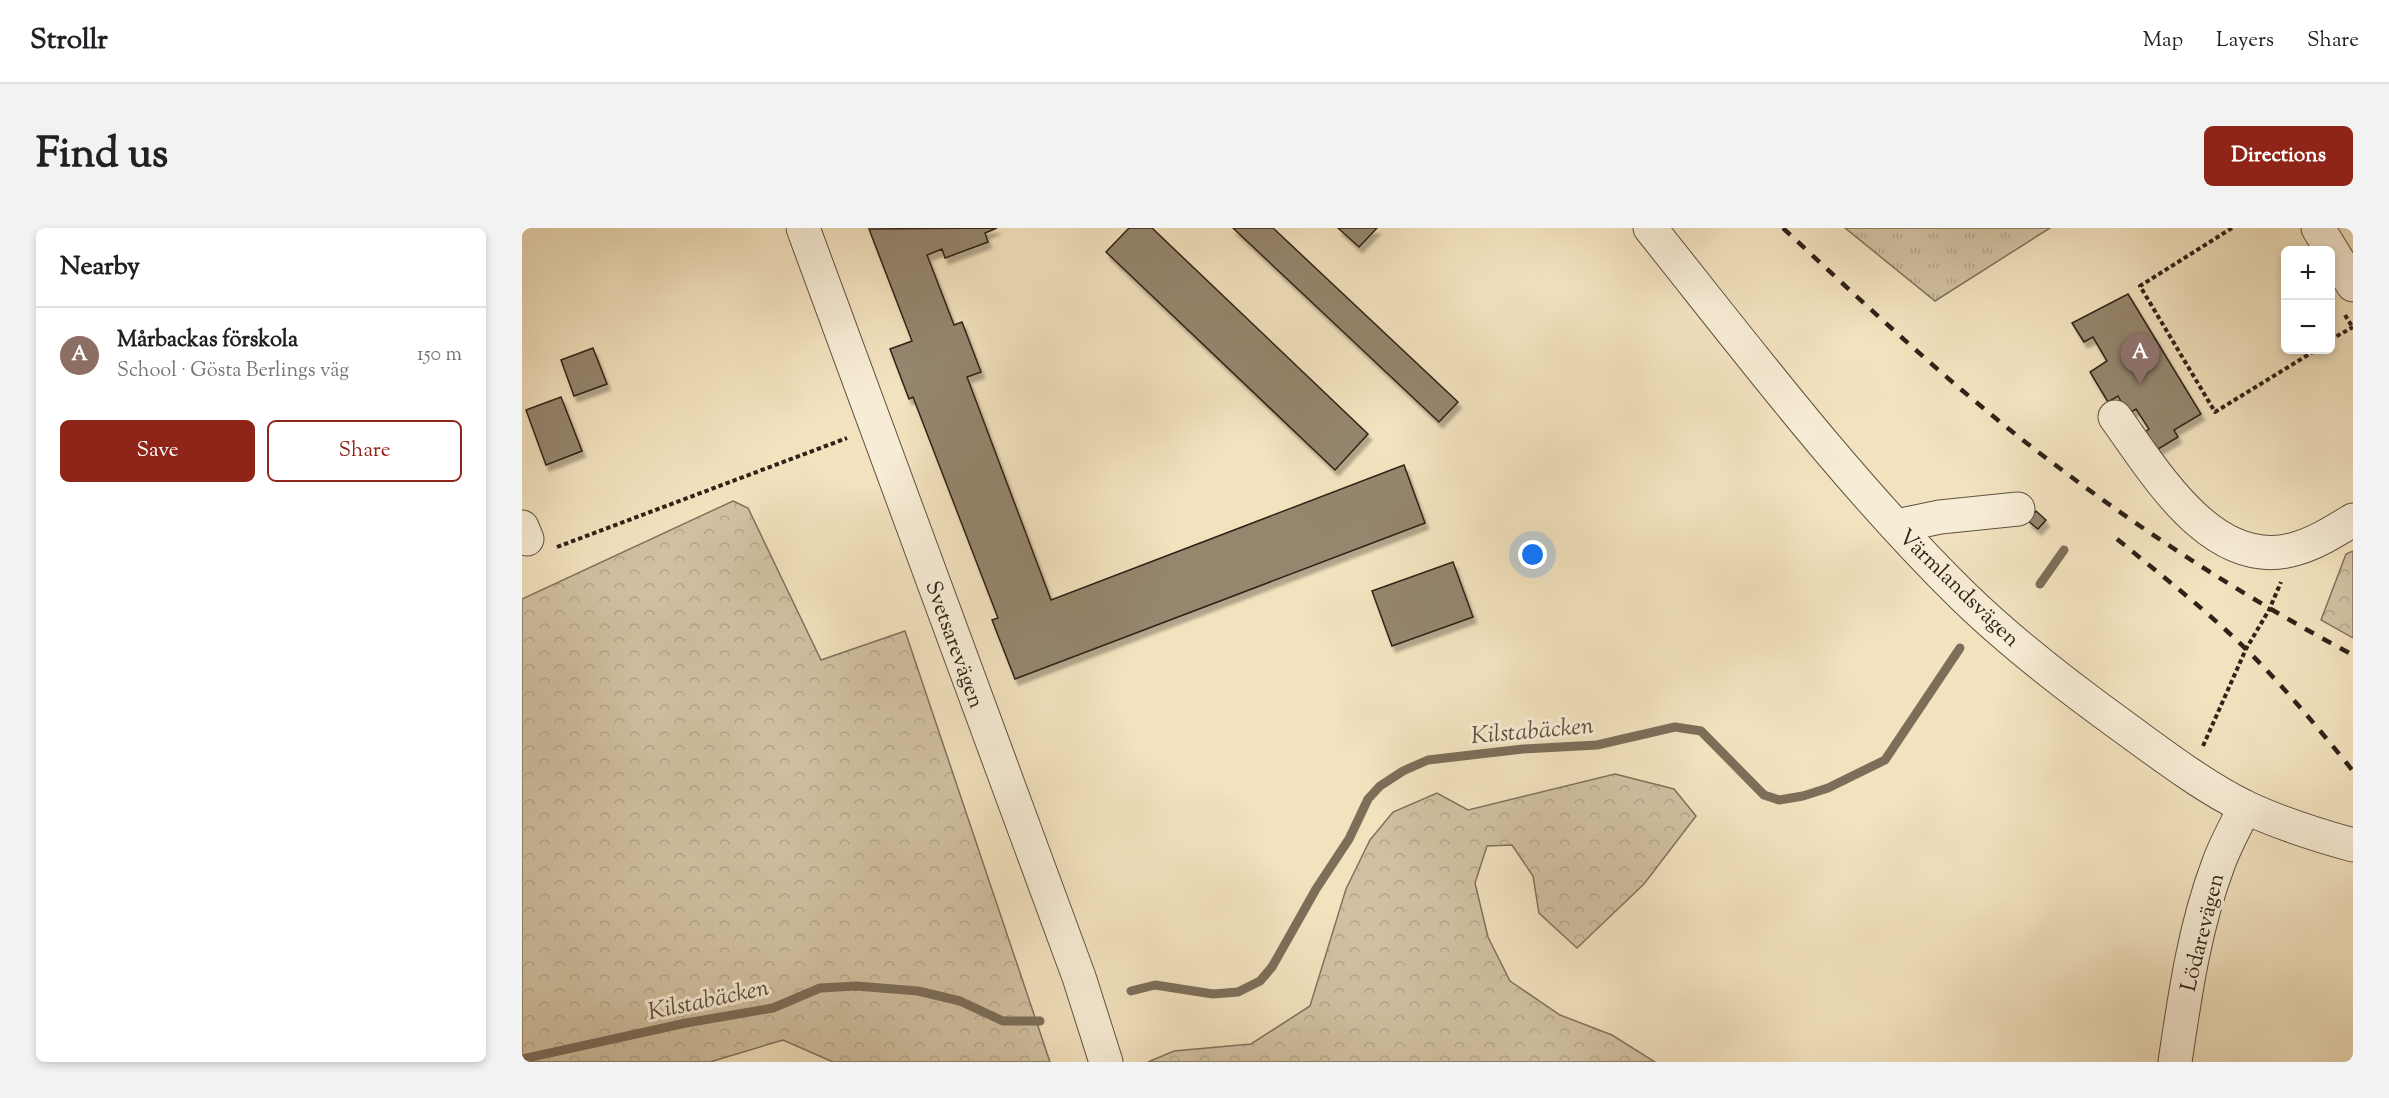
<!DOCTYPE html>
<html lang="en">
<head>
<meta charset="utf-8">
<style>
	body { margin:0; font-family:"Sorts Mill Goudy",serif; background:#f2f2f2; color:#202124 }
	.controls { position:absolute; right:18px; top:18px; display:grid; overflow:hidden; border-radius:9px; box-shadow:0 3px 9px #0003 }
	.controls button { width:54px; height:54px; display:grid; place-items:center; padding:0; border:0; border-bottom:2px solid #e0e0e0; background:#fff; color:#202124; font:30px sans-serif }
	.you { position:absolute; left:1011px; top:327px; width:21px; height:21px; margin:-15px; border:4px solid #fff; border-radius:50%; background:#1a73e8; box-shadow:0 0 0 9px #1a73e833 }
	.badge { display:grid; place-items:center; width:39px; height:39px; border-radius:50%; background:#8f2418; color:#fff; font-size:20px; font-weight:700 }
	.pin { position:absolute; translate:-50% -50px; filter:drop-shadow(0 2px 3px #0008) }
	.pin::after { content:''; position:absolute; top:32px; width:21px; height:18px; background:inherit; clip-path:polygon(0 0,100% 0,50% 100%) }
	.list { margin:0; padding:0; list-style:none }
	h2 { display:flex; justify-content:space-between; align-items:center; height:78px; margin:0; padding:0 24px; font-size:26px }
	h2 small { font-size:20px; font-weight:400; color:#757577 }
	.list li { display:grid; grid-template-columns:39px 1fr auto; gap:18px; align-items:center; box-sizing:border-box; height:96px; padding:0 24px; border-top:2px solid #e0e0e0 }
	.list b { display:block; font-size:22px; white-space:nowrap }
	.list p { margin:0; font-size:20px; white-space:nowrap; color:#757577 }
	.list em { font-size:20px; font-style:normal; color:#757577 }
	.actions { display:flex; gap:12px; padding:18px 24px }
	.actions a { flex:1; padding:14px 0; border:2px solid #8f2418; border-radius:9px; text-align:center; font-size:21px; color:#8f2418 }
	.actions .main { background:#8f2418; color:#fff }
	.map { position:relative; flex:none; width:1831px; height:834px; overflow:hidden; border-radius:9px }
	header { display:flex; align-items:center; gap:36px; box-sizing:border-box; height:84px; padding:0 30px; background:#fff; border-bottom:2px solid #e0e0e0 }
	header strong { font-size:28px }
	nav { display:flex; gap:33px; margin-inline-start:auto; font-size:21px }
	.intro { display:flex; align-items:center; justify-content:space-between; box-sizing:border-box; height:144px; padding:0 36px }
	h1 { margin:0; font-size:42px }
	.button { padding:15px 27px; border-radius:9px; background:#8f2418; color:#fff; font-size:21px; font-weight:700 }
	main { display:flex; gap:36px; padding:0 36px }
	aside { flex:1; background:#fff; border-radius:9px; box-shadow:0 3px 9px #0003 }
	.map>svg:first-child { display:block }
	.grass { fill:url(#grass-tufts); stroke:#80725d; stroke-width:1.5 }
	.forest { fill:url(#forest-crowns); stroke:#80725d; stroke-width:1.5 }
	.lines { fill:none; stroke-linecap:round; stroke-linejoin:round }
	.stream { stroke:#7d6e5a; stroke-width:9 }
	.building { fill:#95866e; stroke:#302218; stroke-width:1.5; filter:url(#shadow) }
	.minor-casing { stroke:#605242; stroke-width:35 }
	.path { stroke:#302218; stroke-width:4; stroke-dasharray:4.5 3; stroke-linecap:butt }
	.minor { stroke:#f7ecd5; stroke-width:33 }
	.rail { stroke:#302218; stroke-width:4.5; stroke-dasharray:10 10; stroke-linecap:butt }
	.labels { text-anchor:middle; stroke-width:6; stroke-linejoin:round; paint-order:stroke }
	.street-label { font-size:22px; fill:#302218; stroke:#f7ecd5 }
	.water-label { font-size:24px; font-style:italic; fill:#5d4e3e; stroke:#f7ecd5 }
</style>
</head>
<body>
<header>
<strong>Strollr</strong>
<nav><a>Map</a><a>Layers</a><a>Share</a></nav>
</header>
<div class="intro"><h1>Find us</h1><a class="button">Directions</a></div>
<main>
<aside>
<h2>Nearby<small></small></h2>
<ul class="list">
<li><span class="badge" style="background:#8d6e63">A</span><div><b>Mårbackas förskola</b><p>School · Gösta Berlings väg</p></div><em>150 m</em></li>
</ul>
<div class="actions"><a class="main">Save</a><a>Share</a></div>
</aside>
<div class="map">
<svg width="1831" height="834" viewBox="0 0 1831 834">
	<defs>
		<pattern id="grass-tufts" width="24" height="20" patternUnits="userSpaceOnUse" patternTransform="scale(1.5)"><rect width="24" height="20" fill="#d1c1a2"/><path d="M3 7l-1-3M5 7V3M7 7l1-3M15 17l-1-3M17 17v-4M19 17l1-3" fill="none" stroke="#b4a68b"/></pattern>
		<pattern id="forest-crowns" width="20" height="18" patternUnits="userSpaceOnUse" patternTransform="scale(1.5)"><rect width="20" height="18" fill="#d1c1a2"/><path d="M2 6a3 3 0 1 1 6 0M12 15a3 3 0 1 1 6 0" fill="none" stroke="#b4a68b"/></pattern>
		<filter id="shadow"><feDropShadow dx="3.5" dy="6" stdDeviation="1.5" flood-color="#0004"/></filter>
	</defs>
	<rect width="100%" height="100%" fill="#f2e2be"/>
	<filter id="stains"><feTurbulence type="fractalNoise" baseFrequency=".00333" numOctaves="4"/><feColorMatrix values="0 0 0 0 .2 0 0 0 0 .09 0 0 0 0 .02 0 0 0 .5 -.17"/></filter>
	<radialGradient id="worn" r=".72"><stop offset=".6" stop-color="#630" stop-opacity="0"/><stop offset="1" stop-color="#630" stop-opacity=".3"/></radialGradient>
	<polygon class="grass" points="1323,0 1528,0 1413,73"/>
	<g class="forest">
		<polygon points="211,273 226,280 299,432 383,403 528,834 311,834 261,812 188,834 0,834 0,371"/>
		<polygon points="1831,323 1831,410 1799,392 1824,326"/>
		<polygon points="1093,546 1152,561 1174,588 1122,656 1055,720 1017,685 1011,648 990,617 965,618 953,655 966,709 988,753 1038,787 1090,807 1133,834 626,834 652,823 729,816 788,778 824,661 848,612 871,584 915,565 946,582"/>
	</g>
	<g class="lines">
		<g class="stream">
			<polyline points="1518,356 1542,322"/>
			<polyline points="609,763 633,757 691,766 716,764 738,753 750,739 794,661 827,611 846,571 858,558 881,543 906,532 1001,521 1075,517 1153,499 1179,503 1242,567 1257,572 1281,568 1306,560 1363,532 1438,420"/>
			<polyline points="0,831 164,795 251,780 298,760 334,758 396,763 438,773 481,793 518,793"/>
		</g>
	</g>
	<g class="building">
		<polygon points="475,0 463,5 466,14 423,30 420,21 405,27 432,97 440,94 459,144 445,149 529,372 882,237 903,295 493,451 470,392 476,390 391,169 387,171 368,121 390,113 347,1"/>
		<polygon points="607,0 630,0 846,206 813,242 584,24"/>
		<polygon points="711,0 751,0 936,174 917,194"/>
		<polygon points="816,0 855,0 837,19"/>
		<polygon points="1606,66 1679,186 1652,202 1656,209 1628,226 1617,208 1627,201 1614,181 1606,186 1596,168 1586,174 1568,144 1585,133 1571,109 1562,114 1550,95"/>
		<polygon points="71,120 85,156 52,168 39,132"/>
		<polygon points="39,169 60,223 24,237 4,182"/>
		<polygon points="1514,283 1524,292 1516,301 1506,293"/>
		<polygon points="931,334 951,389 870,418 850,363"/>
	</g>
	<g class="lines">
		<defs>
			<g id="minor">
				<polyline points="281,0 557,749 584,834"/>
				<path d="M1128,0c100,125 198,255 312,367 49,48 105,91 159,130 40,29 80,60 124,82 34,16 72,28 108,38"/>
				<polyline points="1796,0 1831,57"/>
				<path d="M1593,189c40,55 98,156 180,132 21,-6 40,-18 58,-29"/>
				<polyline points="1375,298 1418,289 1496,281"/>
				<polyline points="0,299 5,311"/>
				<path d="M1653,834c10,-67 19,-133 43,-197 7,-20 18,-39 27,-58"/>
			</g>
		</defs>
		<use href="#minor" class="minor-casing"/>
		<g class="path">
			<polyline points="1710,0 1618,58 1693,184 1794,122"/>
			<polyline points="1823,87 1831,100"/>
			<polyline points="1808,112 1831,99"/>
			<polyline points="35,319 325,210"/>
			<polyline points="1681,518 1724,421 1747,382 1759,354"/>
		</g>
		<use href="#minor" class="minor"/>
		<g class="rail">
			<path d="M1261,0c88,82 175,164 271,236 95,72 194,135 299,191"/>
			<path d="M1595,311c44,36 89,71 130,111 38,38 72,79 106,121"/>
		</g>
	</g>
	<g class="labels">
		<g class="street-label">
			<text transform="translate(1438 359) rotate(44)" y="8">Värmlandsvägen</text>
			<text transform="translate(434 416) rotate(70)" y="8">Svetsarevägen</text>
			<text transform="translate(1679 704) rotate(-76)" y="8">Lödarevägen</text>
		</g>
		<g class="water-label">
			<text transform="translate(1010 502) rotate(-5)" y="8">Kilstabäcken</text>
			<text transform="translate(186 771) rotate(-12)" y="8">Kilstabäcken</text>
		</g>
	</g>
	<rect width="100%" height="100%" filter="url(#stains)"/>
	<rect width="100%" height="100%" fill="url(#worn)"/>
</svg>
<div class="controls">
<button>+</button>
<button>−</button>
</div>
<div class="you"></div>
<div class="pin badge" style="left:1618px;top:156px;background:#8d6e63">A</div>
</div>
</main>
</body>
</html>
